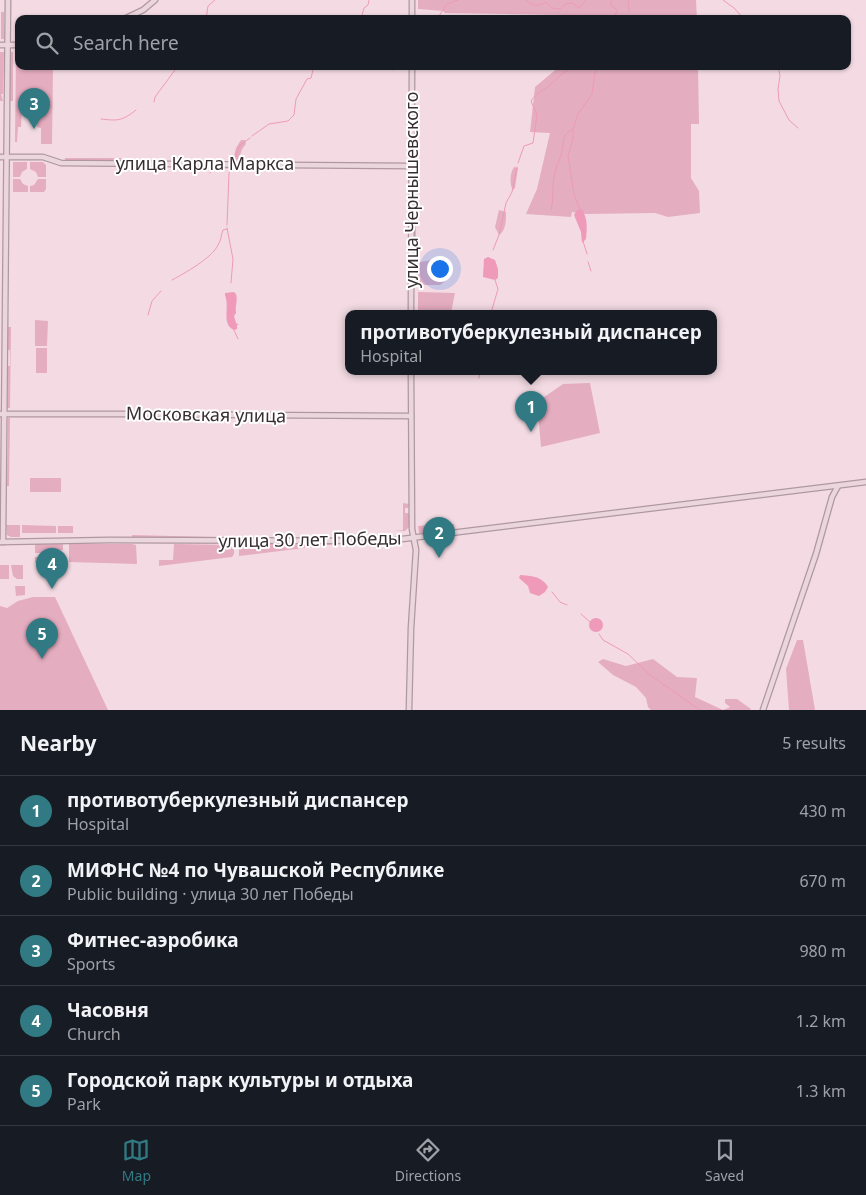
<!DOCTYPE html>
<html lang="en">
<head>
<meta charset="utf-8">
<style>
	body { margin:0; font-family:"Noto Sans",sans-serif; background:#242831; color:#f1f3f6 }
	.you { position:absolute; left:439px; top:268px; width:18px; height:18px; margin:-12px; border:4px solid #fff; border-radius:50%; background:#1a73e8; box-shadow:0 0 0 8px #1a73e833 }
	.badge { display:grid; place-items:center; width:32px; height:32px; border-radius:50%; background:#327a83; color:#fff; font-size:16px; font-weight:700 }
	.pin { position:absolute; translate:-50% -41px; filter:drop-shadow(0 1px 2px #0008) }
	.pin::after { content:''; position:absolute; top:26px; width:18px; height:15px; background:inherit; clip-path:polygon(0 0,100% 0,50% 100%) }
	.popup { position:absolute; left:345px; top:310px; width:372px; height:65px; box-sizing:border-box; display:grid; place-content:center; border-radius:10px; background:#171b24; filter:drop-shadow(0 1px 4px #0005); font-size:16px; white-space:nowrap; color:#9ea1a6 }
	.popup b { font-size:19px; color:#f1f3f6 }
	.popup::after { content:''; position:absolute; left:50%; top:100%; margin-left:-10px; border:10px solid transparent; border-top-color:#171b24 }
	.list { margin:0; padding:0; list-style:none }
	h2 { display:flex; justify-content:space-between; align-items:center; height:65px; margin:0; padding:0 20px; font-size:21px }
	h2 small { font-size:16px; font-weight:400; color:#9ea1a6 }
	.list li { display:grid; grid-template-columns:32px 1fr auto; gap:15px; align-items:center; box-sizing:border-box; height:70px; padding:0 20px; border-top:1px solid #363941 }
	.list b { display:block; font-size:19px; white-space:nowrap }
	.list p { margin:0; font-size:16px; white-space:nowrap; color:#9ea1a6 }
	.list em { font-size:16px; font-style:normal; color:#9ea1a6 }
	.icon { flex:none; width:28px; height:28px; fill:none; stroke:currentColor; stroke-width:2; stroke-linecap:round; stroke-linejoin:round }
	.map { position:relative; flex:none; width:866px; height:710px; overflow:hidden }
	.search { position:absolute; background:#171b24; box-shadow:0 1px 4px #0004; left:15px; right:15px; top:15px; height:55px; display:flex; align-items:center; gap:12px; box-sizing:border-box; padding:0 18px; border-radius:10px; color:#9ea1a6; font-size:19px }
	.sheet { height:415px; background:#171b24 }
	nav { display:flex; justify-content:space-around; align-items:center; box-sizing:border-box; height:70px; border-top:1px solid #363941; background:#171b24; font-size:14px; color:#9ea1a6 }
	nav a { display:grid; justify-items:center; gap:2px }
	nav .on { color:#327a83 }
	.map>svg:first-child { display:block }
	.green { fill:#e5adc0 }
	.water { fill:#ee9ab8 }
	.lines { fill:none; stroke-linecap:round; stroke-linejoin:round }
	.stream { stroke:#ee9ab8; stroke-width:1 }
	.secondary-casing { stroke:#af989f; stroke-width:7 }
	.secondary { stroke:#ecd6de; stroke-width:4.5 }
	.labels { text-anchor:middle; stroke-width:4; stroke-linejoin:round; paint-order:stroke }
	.street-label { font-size:18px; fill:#382e31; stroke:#fff }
</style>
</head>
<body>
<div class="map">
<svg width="866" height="710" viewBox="0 0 866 710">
	<rect width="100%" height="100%" fill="#f4dbe3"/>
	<g class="green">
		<polygon points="418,0 696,0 697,19 570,19 564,15 445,13 443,11 418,9"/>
		<rect x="1" y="12" width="3" height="27"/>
		<polygon points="0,52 4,52 3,94 1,94 3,101 0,101"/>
		<rect x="10" y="52" width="3" height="49"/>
		<polygon points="16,52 19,52 19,66 53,66 52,144 41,144 41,128 37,127 37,107 22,107 21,127 18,127 17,142 15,142"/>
		<polygon points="560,66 698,66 699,124 691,124 691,178 699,191 700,213 668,217 655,213 586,214 572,212 571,217 526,214 537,189 550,133 530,132 535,87"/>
		<path d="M241,140h4l1,4c-7,8 -4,10 -9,17l-2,1 -2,-2 3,-12z"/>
		<polygon points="65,158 139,158 138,163 65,162"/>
		<polygon points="13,162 27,162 27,169 22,172 20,177 13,177"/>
		<polygon points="30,162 43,162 46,165 46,177 38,177 36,172 30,169"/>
		<path d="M514,167l4,1 -3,20 -2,2c-4,-6 -3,-17 1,-23z"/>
		<polygon points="13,179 20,179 23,184 28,186 28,192 13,192"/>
		<polygon points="38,179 46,179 46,189 44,192 30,192 30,186 34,185"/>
		<polygon points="416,199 416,246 414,246 414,200"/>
		<path d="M499,210l7,2c0,8 0,19 -7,23l-4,-8z"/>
		<polygon points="437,259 440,260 444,265 444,282 440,285 420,285 418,276 420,262"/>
		<polygon points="418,292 455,293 451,313 418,313"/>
		<polygon points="35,320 48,321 47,346 35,346"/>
		<polygon points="8,327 11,327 10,408 7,408 8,366 10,366 10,350 8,350"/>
		<rect x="36" y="348" width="11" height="25"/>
		<polygon points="590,383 600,433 541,447 537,402 563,384"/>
		<polygon points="8,418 10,418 9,486 7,486"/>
		<rect x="30" y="478" width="31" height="14"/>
		<polygon points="403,503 409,504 408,508 405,508 405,513 409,513 409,527 405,531 394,531 403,530"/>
		<polygon points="454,524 455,531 419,533 418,526 428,525 429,527 437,527 437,525"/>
		<polygon points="6,525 20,525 20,537 11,537 7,535"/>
		<polygon points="22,525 56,526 56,533 22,533"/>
		<rect x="58" y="526" width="15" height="7"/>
		<polygon points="132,535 214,537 132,537"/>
		<polygon points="35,543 63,543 63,550 55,550 55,553 35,553"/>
		<polygon points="303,543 336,544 239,556 239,545"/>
		<polygon points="69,544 132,544 136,545 137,564 69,562"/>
		<polygon points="174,544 231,545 234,547 234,554 232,557 159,566 159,560 173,560"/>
		<polygon points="35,557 55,557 55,559 64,559 64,562 35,563"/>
		<rect x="0" y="565" width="9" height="14"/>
		<polygon points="11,565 23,565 23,579 17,579 13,576"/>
		<polygon points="15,586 25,586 25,595 16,596"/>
		<polygon points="33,597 55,597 108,710 0,710 0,606 7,608 18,601"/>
		<polygon points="797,640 803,640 815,710 789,710 786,669"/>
		<polygon points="603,659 626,666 653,659 677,677 697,678 695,697 723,710 730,707 725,703 725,699 737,699 751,709 750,710 651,710 648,707 646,698 636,687 613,675 598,662"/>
	</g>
	<g class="water">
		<path d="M582,209c6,11 5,18 4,30l-4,4 -1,-11 -7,-17 3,-5z"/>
		<polygon points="488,257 495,260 498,269 498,278 495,280 483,277 484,259"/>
		<path d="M234,292l2,2c2,6 -1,12 0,19l-2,3 2,7 3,2h-2v4l-3,1c-13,-6 -4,-22 -9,-35v-2z"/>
		<path d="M520,575c11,1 22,1 28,12l-3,5 -6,4 -9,-3 -2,-7 -9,-8z"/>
		<circle cx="596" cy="625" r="7"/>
	</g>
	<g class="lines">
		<g class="stream">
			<path d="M526,0c6,6 12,7 20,2l6,6 8,1 6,-5 6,-1 7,5 7,-8"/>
			<polyline points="611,0 611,6 616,9 617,12 611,19"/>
			<polyline points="628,0 629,11"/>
			<polyline points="723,0 734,8 744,19"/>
			<polyline points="206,19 208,6 215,0"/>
			<polyline points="361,19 364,8 368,5 369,0"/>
			<polyline points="437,19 447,4 458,0"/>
			<polyline points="778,66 780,76 778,89 779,101 789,120 798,128"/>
			<polyline points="393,70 399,66"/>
			<polyline points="154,102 155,97 178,66"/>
			<path d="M101,119c17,2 21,2 35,-9"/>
			<polyline points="252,136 269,124 288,121 294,115 296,99 307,79 311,78 314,66"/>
			<polyline points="234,161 240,145 250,138"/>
			<path d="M518,163l6,-17 9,-3 4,-28 -6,-14c4,-6 7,-7 12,-11 11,-7 17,-17 31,-24"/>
			<polyline points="217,168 231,168 229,173 227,225"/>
			<polyline points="210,173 212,169"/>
			<path d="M551,210c3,-11 1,-21 3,-32 1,-9 5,-17 8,-26 3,-12 -2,-16 11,-23"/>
			<polyline points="580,210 574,194 568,156 573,139 573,129 578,114 592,94 596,66"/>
			<polyline points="227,228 233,259 231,283"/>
			<polyline points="583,241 587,254"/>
			<polyline points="493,250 499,235 506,203 512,192 517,167"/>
			<polyline points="588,262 591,271"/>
			<path d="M172,280c13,-7 40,-22 46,-35 3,-4 3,-10 5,-15l4,-1"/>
			<polyline points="491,313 498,289 495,280"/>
			<polyline points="148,315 152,301 161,291"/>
			<polyline points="234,330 238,339"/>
			<polyline points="479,378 480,371"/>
			<polyline points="552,592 560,602 567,605"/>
			<polyline points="581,614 590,622"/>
			<polyline points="599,634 603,640 628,654 650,675 700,710"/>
		</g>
		<defs>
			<g id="secondary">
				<polyline points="412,0 412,19"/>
				<polyline points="124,19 143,10 155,0"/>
				<polyline points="0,45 19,45"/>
				<polyline points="0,157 43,157 61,163 412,166"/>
				<polyline points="411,313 412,66"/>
				<polyline points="0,414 120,414 411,416"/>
				<polyline points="0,542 109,540 386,541 866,482"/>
				<polyline points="3,542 8,0"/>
				<polyline points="409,710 411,628 416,550 412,529 411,371"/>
				<polyline points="763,710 816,554 832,497 838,486"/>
			</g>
		</defs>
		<use href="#secondary" class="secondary-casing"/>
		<use href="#secondary" class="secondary"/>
	</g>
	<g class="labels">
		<g class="street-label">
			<text x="205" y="170">улица Карла Маркса</text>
			<text transform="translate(412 190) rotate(-90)" y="6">улица Чернышевского</text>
			<text transform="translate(206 415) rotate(1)" y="6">Московская улица</text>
			<text transform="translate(310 540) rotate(-1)" y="6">улица 30 лет Победы</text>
		</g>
	</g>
</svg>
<div class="you"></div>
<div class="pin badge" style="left:531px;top:432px">1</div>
<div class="popup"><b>противотуберкулезный диспансер</b>Hospital</div>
<div class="pin badge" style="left:439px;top:558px">2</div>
<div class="pin badge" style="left:34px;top:129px">3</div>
<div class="pin badge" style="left:52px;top:589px">4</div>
<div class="pin badge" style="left:42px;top:659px">5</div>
<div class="search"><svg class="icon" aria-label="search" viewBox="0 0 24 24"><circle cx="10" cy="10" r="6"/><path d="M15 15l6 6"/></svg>Search here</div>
</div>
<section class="sheet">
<h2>Nearby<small>5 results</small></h2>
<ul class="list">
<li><span class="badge">1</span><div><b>противотуберкулезный диспансер</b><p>Hospital</p></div><em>430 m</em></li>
<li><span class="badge">2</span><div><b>МИФНС №4 по Чувашской Республике</b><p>Public building · улица 30 лет Победы</p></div><em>670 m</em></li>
<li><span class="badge">3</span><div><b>Фитнес-аэробика</b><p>Sports</p></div><em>980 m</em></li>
<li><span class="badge">4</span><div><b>Часовня</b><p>Church</p></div><em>1.2 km</em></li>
<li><span class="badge">5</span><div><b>Городской парк культуры и отдыха</b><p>Park</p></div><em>1.3 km</em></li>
</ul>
</section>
<nav>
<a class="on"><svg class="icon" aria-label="map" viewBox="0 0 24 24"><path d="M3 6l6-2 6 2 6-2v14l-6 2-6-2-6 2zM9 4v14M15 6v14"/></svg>Map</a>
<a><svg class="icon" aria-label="directions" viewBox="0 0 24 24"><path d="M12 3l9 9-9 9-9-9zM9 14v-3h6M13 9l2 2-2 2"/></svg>Directions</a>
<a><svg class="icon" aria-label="saved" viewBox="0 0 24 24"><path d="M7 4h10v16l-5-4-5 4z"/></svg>Saved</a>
</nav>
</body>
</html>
